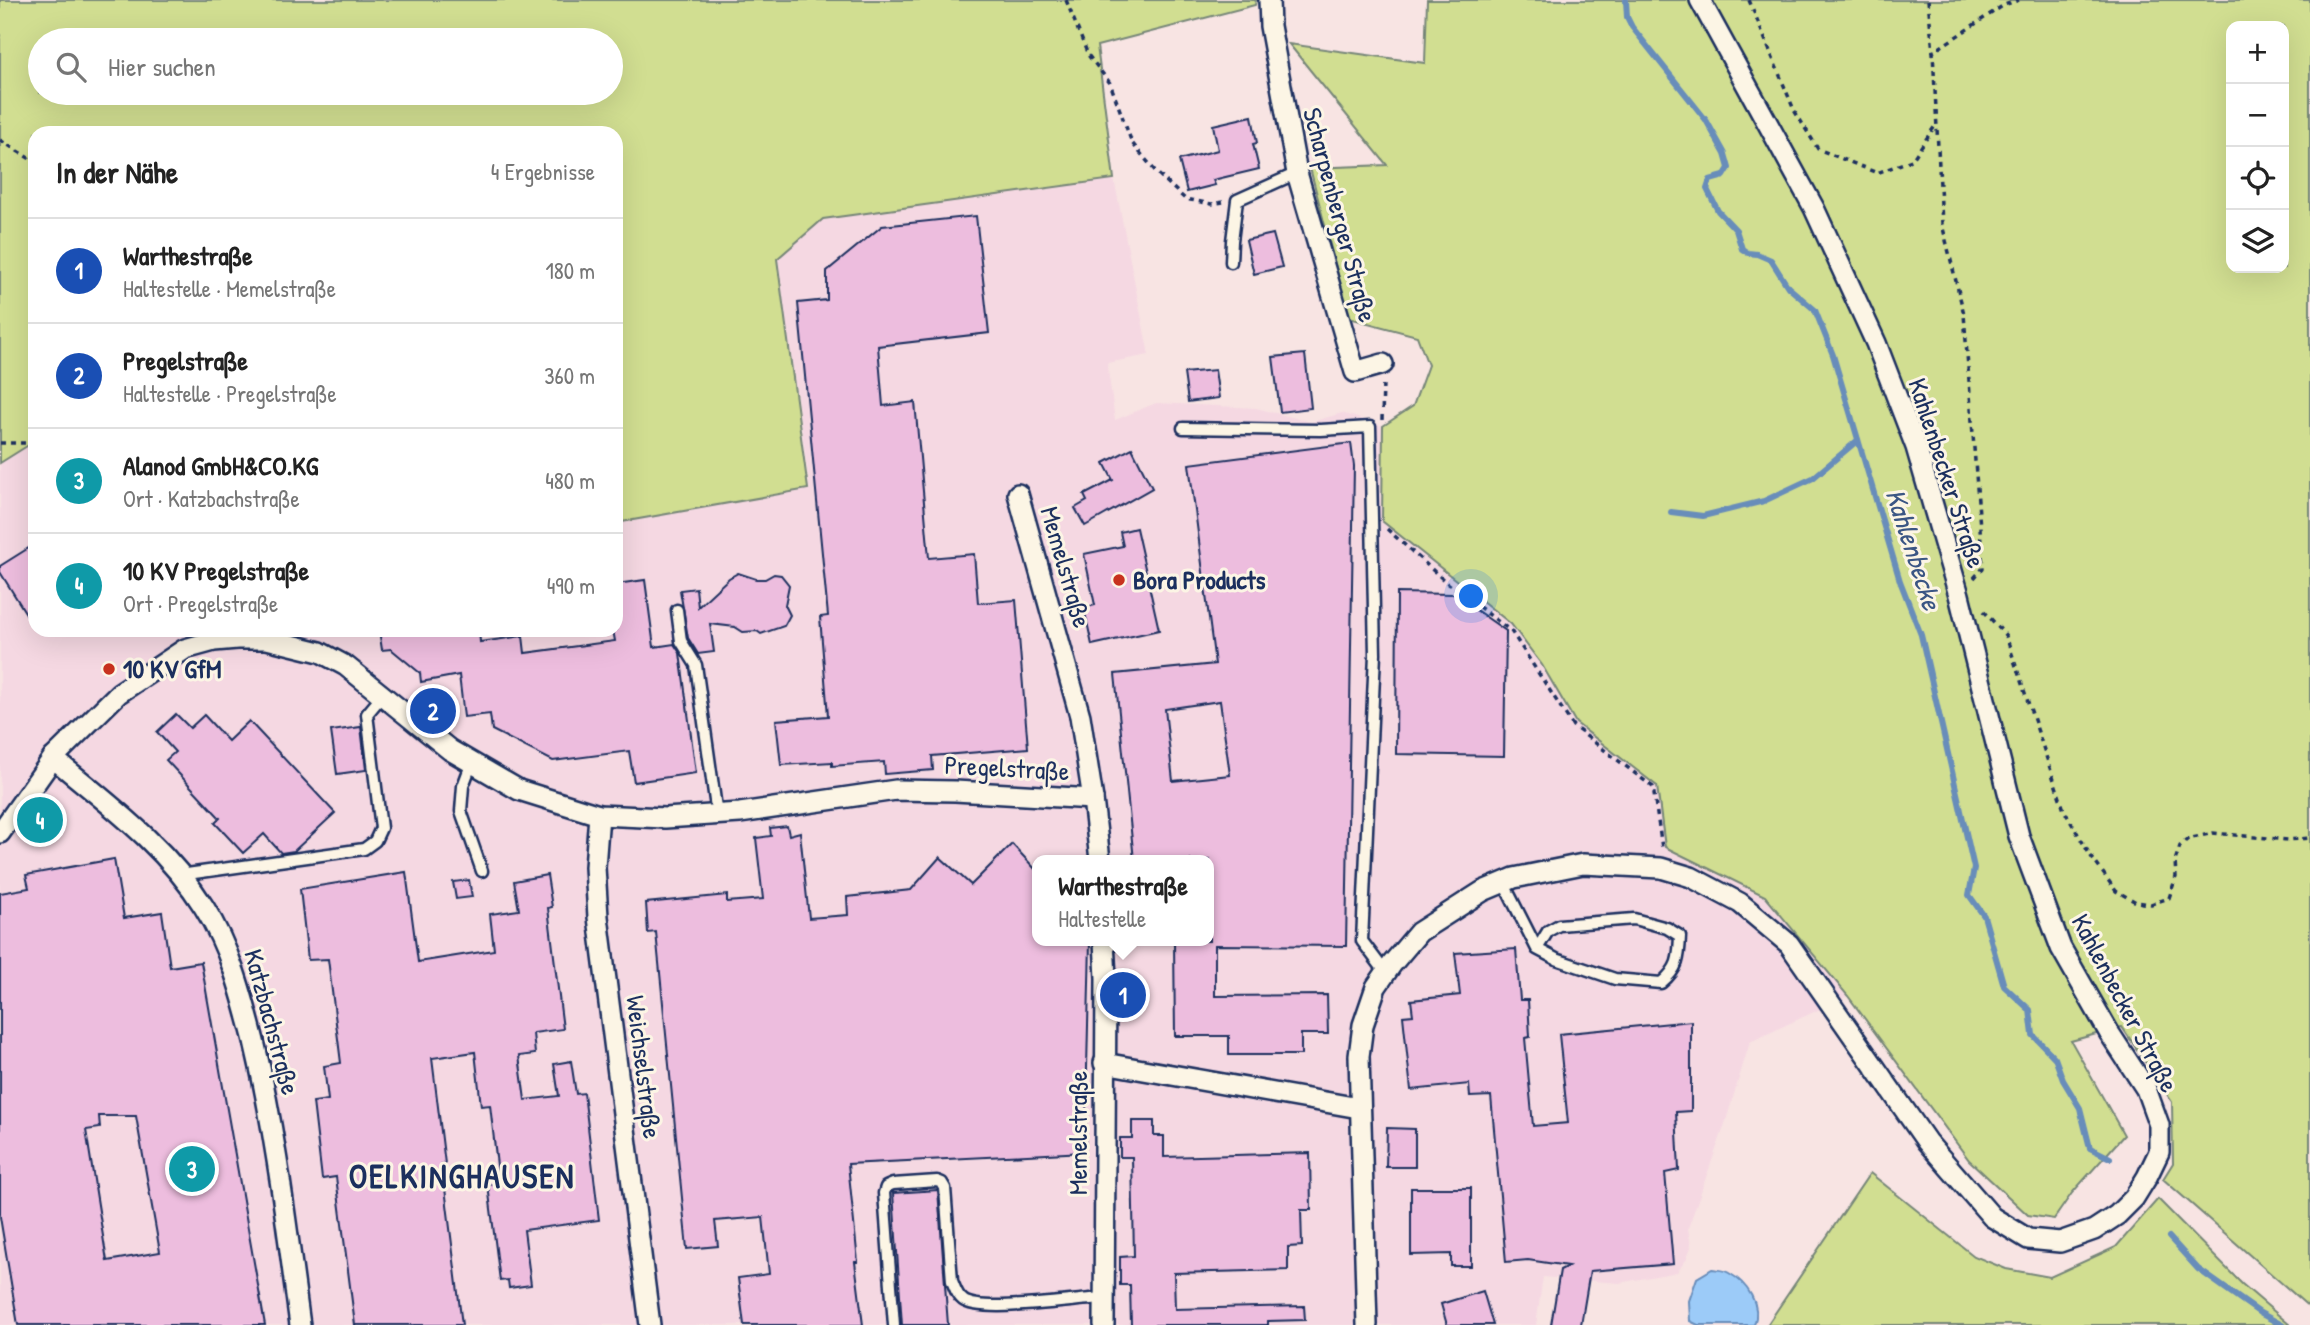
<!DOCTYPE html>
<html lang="de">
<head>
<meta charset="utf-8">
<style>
	body { margin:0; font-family:"Patrick Hand",sans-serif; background:#f2f2f2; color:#222 }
	.controls { position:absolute; right:21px; top:21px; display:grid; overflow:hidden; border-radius:14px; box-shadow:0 7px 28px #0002 }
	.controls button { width:63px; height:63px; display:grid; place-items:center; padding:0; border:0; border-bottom:2px solid #e0e0e0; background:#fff; color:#222; font:35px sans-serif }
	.you { position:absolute; left:1472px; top:597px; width:24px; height:24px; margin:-18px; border:5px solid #fff; border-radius:50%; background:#1a73e8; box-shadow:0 0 0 10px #1a73e833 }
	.badge { display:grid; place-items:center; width:46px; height:46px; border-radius:50%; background:#b45309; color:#fff; font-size:23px; font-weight:700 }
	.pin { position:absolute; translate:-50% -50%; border:4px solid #fff; box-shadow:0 2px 7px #0006 }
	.popup { position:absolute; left:1032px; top:855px; width:182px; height:91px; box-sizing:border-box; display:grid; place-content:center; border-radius:14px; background:#fff; filter:drop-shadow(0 2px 5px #0005); font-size:23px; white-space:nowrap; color:#767676 }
	.popup b { font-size:26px; color:#222 }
	.popup::after { content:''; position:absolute; left:50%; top:100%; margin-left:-14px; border:14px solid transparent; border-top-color:#fff }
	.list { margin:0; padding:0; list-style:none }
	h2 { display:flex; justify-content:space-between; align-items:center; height:91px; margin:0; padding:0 28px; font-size:30px }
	h2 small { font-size:23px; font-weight:400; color:#767676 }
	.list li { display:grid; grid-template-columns:46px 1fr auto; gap:21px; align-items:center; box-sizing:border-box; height:105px; padding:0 28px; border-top:2px solid #e0e0e0 }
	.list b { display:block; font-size:26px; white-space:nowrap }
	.list p { margin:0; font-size:23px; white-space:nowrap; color:#767676 }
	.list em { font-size:23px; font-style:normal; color:#767676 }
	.icon { flex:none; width:38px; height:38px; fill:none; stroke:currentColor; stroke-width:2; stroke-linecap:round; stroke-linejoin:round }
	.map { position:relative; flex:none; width:2310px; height:1325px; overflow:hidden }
	.search { position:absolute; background:#fff; box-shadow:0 7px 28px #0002; left:28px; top:28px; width:595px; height:77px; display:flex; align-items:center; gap:18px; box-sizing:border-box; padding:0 24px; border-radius:38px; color:#767676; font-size:26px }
	.panel { position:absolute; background:#fff; box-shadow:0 7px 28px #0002; left:28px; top:126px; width:595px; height:511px; border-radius:21px }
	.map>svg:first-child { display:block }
	.built { fill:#f5d8e2; fill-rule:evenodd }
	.green { fill:#d1de91; stroke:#768678; stroke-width:2; fill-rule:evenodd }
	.water { fill:#9ccbf8; stroke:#688dba; stroke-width:2 }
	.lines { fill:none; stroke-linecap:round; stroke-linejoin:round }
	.stream { stroke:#688dba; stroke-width:6 }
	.building { fill:#edbdde; stroke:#1b2f5e; stroke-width:2; fill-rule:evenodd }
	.service-casing { stroke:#1b2f5e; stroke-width:15 }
	.minor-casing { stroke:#1b2f5e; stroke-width:24 }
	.path { stroke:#1b2f5e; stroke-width:3.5; stroke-dasharray:5 5; stroke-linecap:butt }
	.service { stroke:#fcf5e5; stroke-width:10 }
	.minor { stroke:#fcf5e5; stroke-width:19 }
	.poi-dot { fill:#c8321e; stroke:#fcf5e5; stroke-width:2.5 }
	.labels { text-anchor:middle; stroke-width:6; stroke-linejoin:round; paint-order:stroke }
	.street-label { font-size:26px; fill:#1b2f5e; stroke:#fcf5e5 }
	.poi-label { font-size:26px; font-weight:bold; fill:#1b2f5e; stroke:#fcf5e5; text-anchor:start }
	.water-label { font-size:28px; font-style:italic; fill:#3b5684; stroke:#fcf5e5 }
	.district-label { font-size:33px; font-weight:bold; letter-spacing:2px; fill:#1b2f5e; stroke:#fcf5e5 }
</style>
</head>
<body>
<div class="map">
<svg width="2310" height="1325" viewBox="0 0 2310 1325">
	<rect width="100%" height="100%" fill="#f8e4e3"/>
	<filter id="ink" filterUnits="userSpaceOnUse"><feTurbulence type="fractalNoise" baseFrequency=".0143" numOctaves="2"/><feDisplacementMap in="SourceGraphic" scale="14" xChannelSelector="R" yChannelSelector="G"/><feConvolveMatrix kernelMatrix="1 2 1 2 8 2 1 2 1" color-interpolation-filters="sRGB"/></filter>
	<g filter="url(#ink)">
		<path class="built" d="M1114,179l35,176 -42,8 8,57 41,-17 100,5 55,14 31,-9 41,13 -1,95 129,103 31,41 34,58 81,63 8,61 100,49 83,100 -98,46 -26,85 -36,101 3,19 -5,13 -9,12 -58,11 -76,-6 -7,48h-1536v-862l35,-22v189h581v-107l194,-34 -33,-231 46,-39zM1037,860h172v81h-172z"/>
		<g class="green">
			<path d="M0,0h1256l-1,5 -158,41 17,133 -291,40 -46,40 31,230 -192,34v-390h-581v308l-35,22zM611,40v53h-571v-53z"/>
			<path d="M1427,0h883v1308l-147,-129 10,-16 -1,-61 -50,-75 -51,14 53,94 -52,58 -18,26 -26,-4 -59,-55 -121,-164 -83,-100 -100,-49 -8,-61 -81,-63 -34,-58 -31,-41 -129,-103 1,-95 30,-20 15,-41 -11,-29 -68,-18 -39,-150 77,-3 -98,-121 136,19zM2231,26h53v242h-53z"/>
			<polygon points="1870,1173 1974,1256 2006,1269 2050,1277 2116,1247 2158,1199 2242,1284 2290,1325 1767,1325"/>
		</g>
		<path class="water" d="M1712,1269c6,1 13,1 17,4 18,10 33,32 25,52h-56l-8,-4 -1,-20 8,-23z"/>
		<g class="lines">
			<g class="stream">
				<polyline points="1626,0 1627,17 1632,27 1706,120 1725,154 1729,168 1724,176 1710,180 1707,189 1718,211 1736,230 1742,249 1748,253 1757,254 1771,260 1788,287 1815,310 1833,355 1900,581 1921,635 1974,868 1969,895 1984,916 2004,986 2030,1010 2033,1035 2055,1058 2063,1080 2080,1108 2090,1148 2110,1158"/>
				<polyline points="1671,512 1703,516 1764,501 1813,478 1858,440"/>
				<polyline points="2169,1237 2198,1269 2260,1313 2282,1325"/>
			</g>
		</g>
		<g class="building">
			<polygon points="1252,116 1257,143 1253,144 1259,169 1213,180 1215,185 1187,192 1179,160 1218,150 1213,125"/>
			<polygon points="976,216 989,333 878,346 883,406 915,402 929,558 974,554 978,603 1016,600 1028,748 932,756 933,770 885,774 884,762 832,766 832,762 781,765 776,720 828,716 820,617 828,616 798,303 827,300 827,271 882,226"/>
			<polygon points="1273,234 1282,267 1254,274 1246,240"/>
			<polygon points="1305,354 1311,408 1280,412 1273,357"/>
			<polygon points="1215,370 1219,398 1188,402 1184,373"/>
			<path d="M1351,443l3,23 -8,480 -131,-1v51l112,-1 1,39h-27v21h-72v-19h-54l-1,-95h35v-81h-75l-19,-186 100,-10 -26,-200zM1220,701l10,74 -57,6 -8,-72z"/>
			<polygon points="1132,448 1152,488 1085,526 1075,508 1087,501 1084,495 1113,480 1104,463"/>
			<polygon points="1136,528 1159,630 1092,645 1084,608 1095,605 1084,554 1123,546 1120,532"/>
			<polygon points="35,544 35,628 0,572 0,566"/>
			<polygon points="738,573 756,579 765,579 774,574 781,575 789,585 785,605 790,615 784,626 761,634 757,631 743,632 735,627 710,624 714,652 698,654 688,638 680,590 696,588 698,607 729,578"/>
			<polygon points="645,580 654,647 674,644 680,653 696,773 634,782 629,751 553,761 492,730 490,714 464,717 459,675 421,682 420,673 391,649 382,650 379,630 479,630 480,642 523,636 525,653 615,641 613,630 616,630 616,584"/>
			<polygon points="1397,593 1453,594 1506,631 1504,756 1396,754"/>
			<polygon points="176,714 190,728 204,715 228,741 249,721 335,813 294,851 281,853 264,834 243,853 215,823 220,818 166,760 175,752 157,732"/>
			<polygon points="361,727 366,770 337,774 331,731"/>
			<polygon points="787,826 789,835 800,832 809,918 848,915 847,897 911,890 940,857 971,885 1012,844 1037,871 1037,941 1090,941 1085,1152 848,1164 858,1262 855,1262 863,1325 744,1325 738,1278 769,1274 763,1217 715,1221 718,1246 687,1249 656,932 648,933 646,903 727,895 727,902 763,899 756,838 771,836 770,828"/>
			<path d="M114,859l10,59 38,-6 8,55 31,-5 64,363h-247l-18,-108v-324l29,-5 -3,-13zM99,1116h37l24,136 -53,9 -21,-131 14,-2z"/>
			<polygon points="406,872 418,962 494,950 490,914 519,910 514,881 547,875 552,907 548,908 563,1029 533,1033 535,1054 519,1056 525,1100 559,1096 554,1064 571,1061 576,1094 584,1093 599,1220 524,1230 531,1285 509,1288 508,1280 500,1281 488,1185 499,1183 490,1105 481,1106 475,1052 432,1058 445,1164 442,1164 462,1325 355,1325 336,1177 322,1179 313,1102 328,1100 324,1066 341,1063 328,959 308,960 300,889"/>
			<polygon points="469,880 472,897 456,899 453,882"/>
			<polygon points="1516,949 1520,1000 1528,1000 1530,1037 1525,1038 1533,1126 1568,1123 1559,1034 1691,1021 1691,1111 1676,1112 1679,1170 1665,1173 1673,1264 1590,1271 1581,1325 1551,1325 1560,1270 1568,1266 1528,1260 1506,1262 1491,1096 1470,1097 1469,1084 1411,1090 1403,1016 1413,1015 1411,1000 1460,995 1455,953"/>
			<polygon points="1132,1121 1154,1121 1154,1136 1164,1136 1164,1157 1310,1153 1311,1210 1301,1210 1302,1246 1288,1247 1288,1270 1174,1273 1175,1309 1304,1306 1305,1320 1268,1321 1268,1325 1131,1325 1130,1285 1120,1285 1120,1257 1134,1256 1132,1157 1120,1157 1120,1138 1132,1138"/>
			<polygon points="1387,1128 1415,1129 1415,1167 1386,1167"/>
			<polygon points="1411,1188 1471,1188 1471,1266 1451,1266 1451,1254 1411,1255"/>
			<polygon points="938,1190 948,1325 902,1325 893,1193"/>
			<polygon points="1483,1291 1493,1325 1447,1325 1441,1304"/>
		</g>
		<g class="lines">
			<defs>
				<g id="service">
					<polyline points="1231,262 1232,241 1237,200 1297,173"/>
					<polyline points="1183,428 1321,430 1370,427 1375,654 1362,941 1386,973"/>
					<polyline points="677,610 681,641 696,665 717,815"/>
					<polyline points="472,762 463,786 461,811 482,871"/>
					<polyline points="180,875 364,849 375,841 381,828 367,714 382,696"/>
					<path d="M1503,882l34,67 19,10 59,20 46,4c18,-15 18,-25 19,-47l-13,-8 -33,-9 -75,6 -11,6 -11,18"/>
					<path d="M894,1325l-10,-132 2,-6 7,-3 44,-3 5,2 3,5 7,93c3,7 5,15 11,19 17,14 114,-1 141,-2"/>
				</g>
				<g id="minor">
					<polyline points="1269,0 1270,26 1297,173 1355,372 1383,364"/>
					<polyline points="1018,494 1080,716 1093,799 1100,860"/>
					<path d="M53,758c54,45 113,88 151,149 26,41 38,87 50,134 22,93 33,189 46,284"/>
					<polyline points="599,815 595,867 598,917 650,1325"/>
					<polyline points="0,833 53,758 119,693 185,649 214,641 237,639 267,639 320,652 346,666 450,750 519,790 599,815 665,818 740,813 896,790 955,791 1093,799"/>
					<polyline points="1104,1063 1359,1108"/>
					<polyline points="1104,1325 1106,978 1104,941"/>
					<polyline points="1367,1325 1359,1056 1363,1025 1376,987 1392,964 1419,932 1483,891 1514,878 1583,864 1661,868 1691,877 1740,903 1789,944 1927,1142 1992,1217 2028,1239 2060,1242 2094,1230 2117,1215 2134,1198 2147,1177 2159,1152 2159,1125 2146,1089 2110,1034 2061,948 2019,836 1959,595 1916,447 1876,343 1814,208 1700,0"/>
				</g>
			</defs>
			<use href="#service" class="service-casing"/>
			<use href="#minor" class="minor-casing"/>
			<g class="path">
				<polyline points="1066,0 1088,55 1110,83 1132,143 1157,173 1185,199 1212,204 1223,202"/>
				<polyline points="1749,0 1794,110 1818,149 1877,173 1912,160 1937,123"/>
				<polyline points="1928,0 1933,52"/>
				<polyline points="0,140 35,162"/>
				<polyline points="1382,420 1383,382"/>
				<polyline points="0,443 26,443 35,436"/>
				<polyline points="1387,529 1446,582 1511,631 1573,726 1653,787 1662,848"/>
				<polyline points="1974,578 1983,568 1964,314 1942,224 1933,52 2004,5 2019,0"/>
				<polyline points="1984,611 2006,636 2064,810 2090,855 2116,891 2136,902 2151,904 2169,898 2176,877 2175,861 2180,846 2188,839 2213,833 2288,840 2310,838"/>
			</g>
			<use href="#service" class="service"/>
			<use href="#minor" class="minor"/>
		</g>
	</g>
	<g class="poi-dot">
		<circle cx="1119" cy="580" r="7"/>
		<circle cx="109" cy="669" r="7"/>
	</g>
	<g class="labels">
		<g class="street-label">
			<text transform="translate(1340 215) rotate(75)" y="9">Scharpenberger Straße</text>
			<text transform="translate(1947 473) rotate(72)" y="9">Kahlenbecker Straße</text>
			<text transform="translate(1066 567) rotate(74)" y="9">Memelstraße</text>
			<text transform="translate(1007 768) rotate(3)" y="9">Pregelstraße</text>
			<text transform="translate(2125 1003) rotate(62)" y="9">Kahlenbecker Straße</text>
			<text transform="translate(272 1022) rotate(75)" y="9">Katzbachstraße</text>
			<text transform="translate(644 1067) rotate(83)" y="9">Weichselstraße</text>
			<text transform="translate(1078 1133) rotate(-90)" y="9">Memelstraße</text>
		</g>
		<g class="poi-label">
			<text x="1133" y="589">Bora Products</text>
			<text x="123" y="678">10 KV GfM</text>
		</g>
		<g class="water-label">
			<text transform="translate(1914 549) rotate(72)" y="10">Kahlenbecke</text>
		</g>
		<g class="district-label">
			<text x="462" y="1188">OELKINGHAUSEN</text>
		</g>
	</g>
</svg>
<div class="controls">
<button>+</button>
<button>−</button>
<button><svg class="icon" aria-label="locate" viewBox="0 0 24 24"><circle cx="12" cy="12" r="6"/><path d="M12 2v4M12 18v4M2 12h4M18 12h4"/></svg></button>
<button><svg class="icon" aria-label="layers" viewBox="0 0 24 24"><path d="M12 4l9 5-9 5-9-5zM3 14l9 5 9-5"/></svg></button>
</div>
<div class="you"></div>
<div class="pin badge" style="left:1123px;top:995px;background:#1a4fb4">1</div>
<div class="popup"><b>Warthestraße</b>Haltestelle</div>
<div class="pin badge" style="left:433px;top:711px;background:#1a4fb4">2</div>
<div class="pin badge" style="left:192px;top:1169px;background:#0f9aa8">3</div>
<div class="pin badge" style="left:40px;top:820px;background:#0f9aa8">4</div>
<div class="search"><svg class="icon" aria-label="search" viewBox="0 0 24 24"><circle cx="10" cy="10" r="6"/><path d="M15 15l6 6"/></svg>Hier suchen</div>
<section class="panel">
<h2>In der Nähe<small>4 Ergebnisse</small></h2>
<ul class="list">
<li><span class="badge" style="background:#1a4fb4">1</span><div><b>Warthestraße</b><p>Haltestelle · Memelstraße</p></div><em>180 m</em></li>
<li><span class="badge" style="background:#1a4fb4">2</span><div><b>Pregelstraße</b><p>Haltestelle · Pregelstraße</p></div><em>360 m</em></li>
<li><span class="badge" style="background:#0f9aa8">3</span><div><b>Alanod GmbH&amp;CO.KG</b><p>Ort · Katzbachstraße</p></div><em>480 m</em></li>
<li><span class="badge" style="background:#0f9aa8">4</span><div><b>10 KV Pregelstraße</b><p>Ort · Pregelstraße</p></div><em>490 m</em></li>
</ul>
</section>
</div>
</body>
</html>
